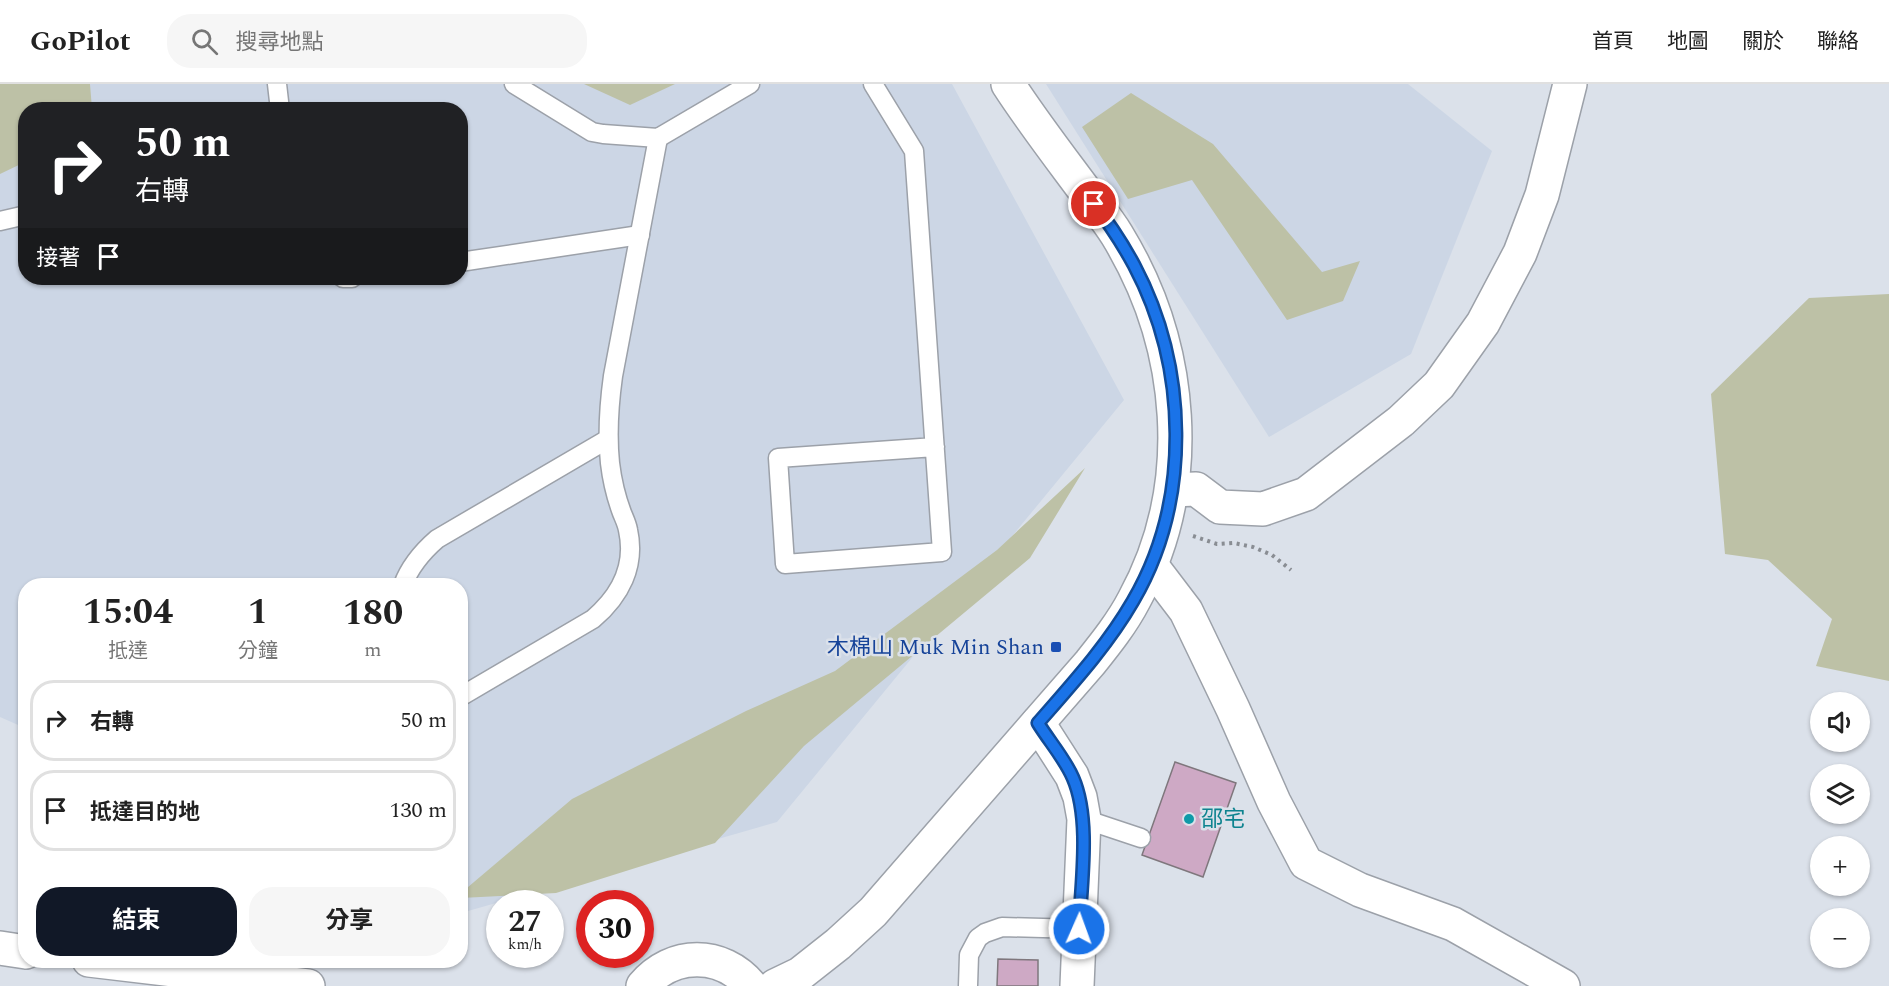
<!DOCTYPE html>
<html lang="zh-TW">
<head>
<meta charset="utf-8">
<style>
  body { margin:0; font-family:Spectral,"Noto Sans TC",serif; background:#f6f6f6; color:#222; height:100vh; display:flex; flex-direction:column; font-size:22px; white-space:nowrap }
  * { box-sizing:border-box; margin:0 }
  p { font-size:20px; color:#767676 }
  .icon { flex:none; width:33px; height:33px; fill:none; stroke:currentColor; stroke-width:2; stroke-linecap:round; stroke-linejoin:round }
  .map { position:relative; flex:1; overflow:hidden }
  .panel { position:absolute; left:18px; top:494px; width:450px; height:390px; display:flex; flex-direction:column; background:#fff; border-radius:24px; box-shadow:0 2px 4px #0004 }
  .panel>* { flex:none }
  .guide { position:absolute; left:18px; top:18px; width:450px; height:183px; border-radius:24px; box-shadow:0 2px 4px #0004; background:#202124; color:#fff; overflow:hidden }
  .fabs { position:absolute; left:1810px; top:608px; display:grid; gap:12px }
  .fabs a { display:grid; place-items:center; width:60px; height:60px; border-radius:50%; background:#fff; box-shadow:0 2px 4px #0004; font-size:30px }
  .speed { position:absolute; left:486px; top:806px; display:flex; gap:12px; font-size:30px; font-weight:700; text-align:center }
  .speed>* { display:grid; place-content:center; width:78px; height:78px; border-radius:50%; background:#fff; box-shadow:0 2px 4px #0004; line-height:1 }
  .speed small { font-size:15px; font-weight:400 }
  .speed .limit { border:9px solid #d22; background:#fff; color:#111 }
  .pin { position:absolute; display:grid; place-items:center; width:51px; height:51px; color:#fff; margin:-26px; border:3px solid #fff; border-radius:50%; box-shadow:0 2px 6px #0007 }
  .me { position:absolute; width:66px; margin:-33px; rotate:2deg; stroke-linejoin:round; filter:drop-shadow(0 0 4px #0008) }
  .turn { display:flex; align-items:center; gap:21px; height:126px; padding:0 18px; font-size:27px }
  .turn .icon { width:78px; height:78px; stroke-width:2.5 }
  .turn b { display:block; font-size:42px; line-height:51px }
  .then { display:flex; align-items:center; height:57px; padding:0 18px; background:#0003; gap:12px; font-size:22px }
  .eta { display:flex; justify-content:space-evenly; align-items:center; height:102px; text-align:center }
  .eta b { font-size:36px; font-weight:700; line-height:42px }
  .primary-button { display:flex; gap:12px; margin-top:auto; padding:12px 18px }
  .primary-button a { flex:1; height:69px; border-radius:24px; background:#111827; color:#fff; font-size:24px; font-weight:700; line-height:69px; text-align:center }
  .primary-button a+a { background:#f6f6f6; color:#222 }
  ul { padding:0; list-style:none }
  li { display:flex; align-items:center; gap:18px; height:81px; margin:0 12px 9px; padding:0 6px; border:3px solid #e0e0e0; border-radius:24px }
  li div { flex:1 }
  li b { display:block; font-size:22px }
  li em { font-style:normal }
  header { display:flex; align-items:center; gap:36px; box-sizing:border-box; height:84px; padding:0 30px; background:#fff; border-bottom:2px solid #e0e0e0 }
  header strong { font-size:28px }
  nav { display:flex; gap:33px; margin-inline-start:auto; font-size:21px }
  .search { width:420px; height:54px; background:#f6f6f6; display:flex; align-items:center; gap:15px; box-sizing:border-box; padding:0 21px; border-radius:24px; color:#767676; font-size:22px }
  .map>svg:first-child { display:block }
  .built { fill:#ccd6e5; fill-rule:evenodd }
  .green { fill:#bdc1a6 }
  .building { fill:#cea9c5; stroke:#7f777d; stroke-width:1.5 }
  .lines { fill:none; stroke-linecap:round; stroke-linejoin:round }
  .lane-casing { stroke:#9ca1a9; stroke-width:21 }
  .street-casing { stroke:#9ca1a9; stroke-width:36 }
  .secondary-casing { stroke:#9ca1a9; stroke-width:36 }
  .path { stroke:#898d93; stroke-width:4; stroke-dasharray:3 4.5; stroke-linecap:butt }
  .lane { stroke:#fff; stroke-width:18 }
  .street { stroke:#fff; stroke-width:33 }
  .secondary { stroke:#fff; stroke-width:33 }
  .route-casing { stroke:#114b97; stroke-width:15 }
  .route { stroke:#1a73e8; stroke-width:10 }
  .transit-dot { fill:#1a4fb4; stroke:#dbe1ea; stroke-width:2 }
  .culture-dot { fill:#0f9aa8; stroke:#dbe1ea; stroke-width:2 }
  .labels { text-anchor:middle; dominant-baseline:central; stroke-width:5; stroke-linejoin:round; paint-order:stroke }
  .transit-label { font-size:22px; fill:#164399; stroke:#dbe1ea; text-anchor:end }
  .culture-label { font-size:22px; fill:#0d838f; stroke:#dbe1ea; text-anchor:start }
</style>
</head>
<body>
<header>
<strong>GoPilot</strong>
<div class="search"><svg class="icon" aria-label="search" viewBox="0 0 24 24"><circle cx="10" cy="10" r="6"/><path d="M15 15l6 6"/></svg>搜尋地點</div>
<nav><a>首頁</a><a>地圖</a><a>關於</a><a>聯絡</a></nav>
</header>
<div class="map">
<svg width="1889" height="902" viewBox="0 0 1889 902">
  <rect width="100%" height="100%" fill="#dbe1ea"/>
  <g class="built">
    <path d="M0,0H952L1124,316L777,738L461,829L460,501H26L25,644L0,633ZM26,26H460V194H26Z"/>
    <path d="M1046,0H1408L1492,67L1411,270L1269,353Z"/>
  </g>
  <g class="green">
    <path d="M0,0H90L92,25L26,26L25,78L0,90Z"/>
    <path d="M584,0H675L630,21Z"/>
    <path d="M1131,9L1213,60L1322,188L1360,177L1343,217L1287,236L1192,96L1128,115L1082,43Z"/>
    <path d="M1889,210V597L1816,582L1832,535L1768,476L1725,470L1711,310L1809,214Z"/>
    <path d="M1085,384L1030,474L804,662L715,759L556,809L461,814V809L572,715L746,627L835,587L997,466Z"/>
  </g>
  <g class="building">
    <path d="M1175,678L1236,699L1203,793L1142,771Z"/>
    <path d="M998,875L1038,876V902H997Z"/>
  </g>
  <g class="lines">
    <g class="lane-casing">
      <g id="lane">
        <path d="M277,0L280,26"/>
        <path d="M514,0L592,48L603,50L658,54L750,0"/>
        <path d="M873,0L914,67L942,468L785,480L778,374L935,363"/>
        <path d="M0,137L26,131"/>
        <path d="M460,178L640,151"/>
        <path d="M343,194H352"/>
        <path d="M403,501C410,482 422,468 437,455L608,355"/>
        <path d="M460,613L593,535C620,512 636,482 628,446C627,440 624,434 622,429C616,413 612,396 610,379C607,350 609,321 613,292L658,54"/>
        <path d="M1084,735L1141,754"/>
        <path d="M968,902L969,871L978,854L985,849L1002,843L1079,845"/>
      </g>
    </g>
    <g class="street-casing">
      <g id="street">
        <path d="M1172,406L1196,405L1220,423L1263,425L1306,410L1401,337L1439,301L1483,239L1520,169L1542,111L1570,0"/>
        <path d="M1151,481L1186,527L1233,625L1274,718L1306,779L1360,806L1453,840L1563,902"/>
        <path d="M1038,639L1072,692L1080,713L1084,735L1077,902"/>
      </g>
    </g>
    <g class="secondary-casing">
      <g id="secondary">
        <path d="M0,864L26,868"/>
        <path d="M89,876L308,902"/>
        <path d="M643,902C672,867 722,867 751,902"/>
        <path d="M775,902L800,890L838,860L873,828L1090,579C1106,559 1122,539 1134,516C1197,401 1184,261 1117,151C1108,136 1096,122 1085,107C1059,72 1032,37 1008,0"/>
      </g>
    </g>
    <path class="path" d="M1193,452L1217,460L1234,459L1253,463L1272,471L1291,486"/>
    <use href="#lane" class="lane"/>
    <use href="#street" class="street"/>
    <use href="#secondary" class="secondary"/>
  </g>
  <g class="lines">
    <g class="route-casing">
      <path id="route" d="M1079,845C1081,800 1091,735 1073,694C1065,675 1049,657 1038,639C1072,600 1107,562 1133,517C1192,416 1188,283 1134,181C1122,159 1109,139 1094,120"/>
    </g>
    <use href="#route" class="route"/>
  </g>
  <rect class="transit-dot" x="1050" y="557" width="12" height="12" rx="3"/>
  <circle class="culture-dot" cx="1189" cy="735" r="6"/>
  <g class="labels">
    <g class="transit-label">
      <text x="1044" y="563">木棉山 Muk Min Shan</text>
    </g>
    <g class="culture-label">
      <text x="1201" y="735">邵宅</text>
    </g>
  </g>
</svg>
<div class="fabs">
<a><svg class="icon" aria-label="sound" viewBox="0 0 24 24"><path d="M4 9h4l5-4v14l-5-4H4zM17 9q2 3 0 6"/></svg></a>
<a><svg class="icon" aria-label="layers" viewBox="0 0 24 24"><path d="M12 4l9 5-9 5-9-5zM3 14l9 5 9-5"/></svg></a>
<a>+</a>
<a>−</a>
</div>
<div class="speed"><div>27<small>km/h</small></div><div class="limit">30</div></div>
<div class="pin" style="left:1094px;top:120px;background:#d93025"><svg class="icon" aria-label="arrive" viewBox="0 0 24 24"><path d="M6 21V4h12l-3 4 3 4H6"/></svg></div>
<svg class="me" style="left:1079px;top:845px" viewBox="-20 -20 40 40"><circle r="17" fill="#1a73e8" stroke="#fff" stroke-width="3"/><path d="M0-11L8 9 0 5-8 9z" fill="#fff"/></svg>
<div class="guide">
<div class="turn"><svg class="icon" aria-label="right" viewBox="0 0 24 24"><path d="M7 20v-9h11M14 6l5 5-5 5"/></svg><div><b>50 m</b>右轉</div></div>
<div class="then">接著<svg class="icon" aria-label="arrive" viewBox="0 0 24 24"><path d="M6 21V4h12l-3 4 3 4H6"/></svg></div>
</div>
<section class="panel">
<div class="eta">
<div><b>15:04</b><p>抵達</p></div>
<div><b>1</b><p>分鐘</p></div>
<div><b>180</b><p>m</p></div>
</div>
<ul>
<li><svg class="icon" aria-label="right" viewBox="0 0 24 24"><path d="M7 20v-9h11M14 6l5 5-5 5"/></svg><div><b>右轉</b></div><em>50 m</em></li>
<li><svg class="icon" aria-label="arrive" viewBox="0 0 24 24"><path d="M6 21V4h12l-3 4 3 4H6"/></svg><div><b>抵達目的地</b></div><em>130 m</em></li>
</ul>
<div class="primary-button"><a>結束</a><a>分享</a></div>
</section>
</div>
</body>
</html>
